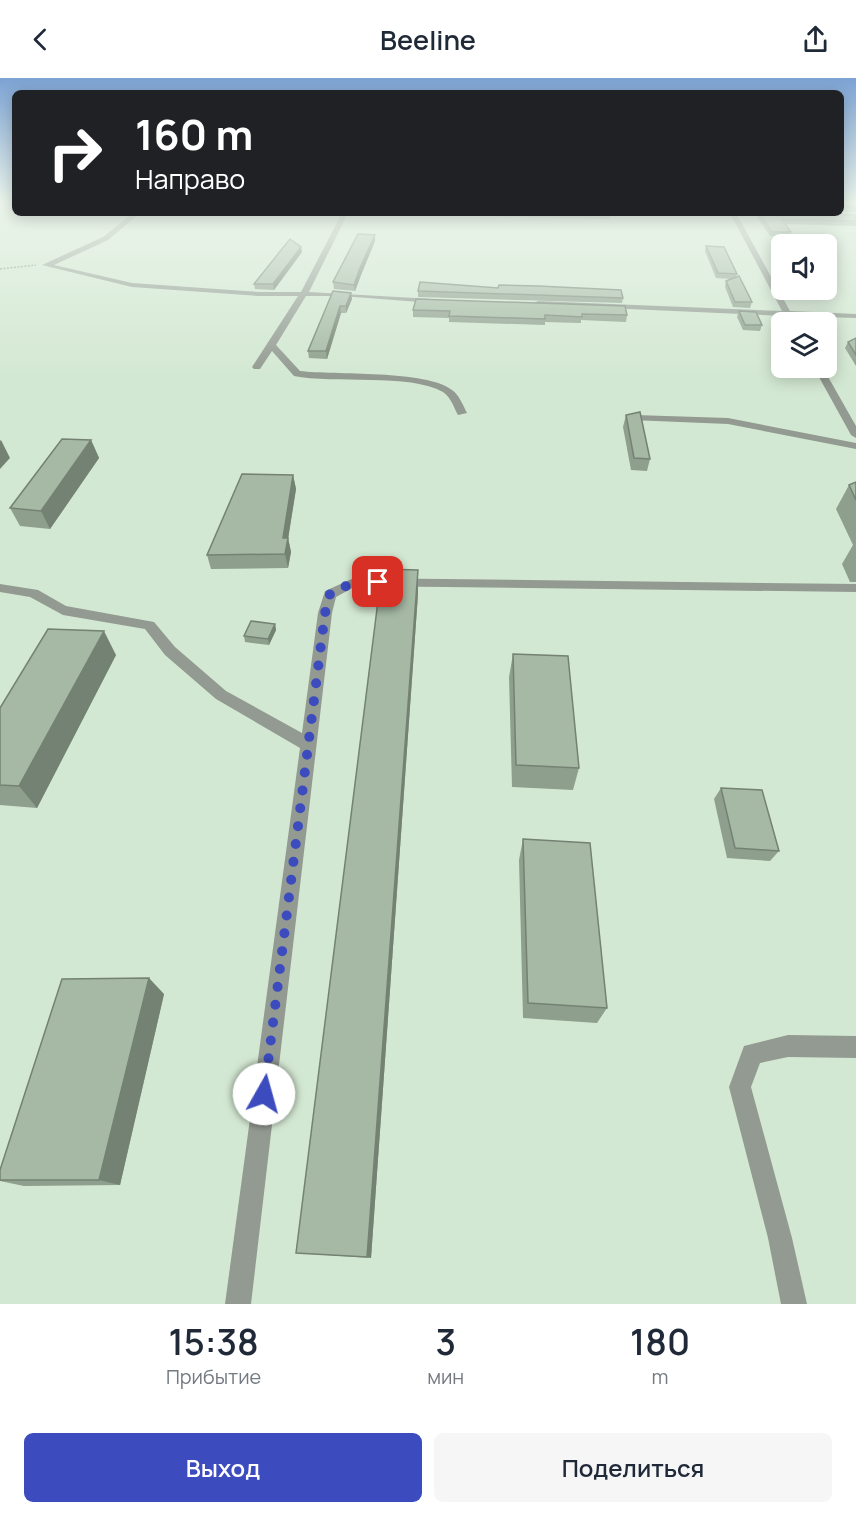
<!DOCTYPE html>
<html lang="ru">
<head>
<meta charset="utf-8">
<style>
  body { margin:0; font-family:Manrope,sans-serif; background:#f6f6f7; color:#1f2937; height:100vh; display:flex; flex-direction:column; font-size:22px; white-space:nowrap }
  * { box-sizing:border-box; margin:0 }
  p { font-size:20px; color:#747a83 }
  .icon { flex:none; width:33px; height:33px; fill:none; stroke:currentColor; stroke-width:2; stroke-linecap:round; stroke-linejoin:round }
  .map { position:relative; height:1226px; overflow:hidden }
  .panel { display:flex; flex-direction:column; background:#fff; flex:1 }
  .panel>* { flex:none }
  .top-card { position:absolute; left:12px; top:12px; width:832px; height:126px; border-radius:9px; box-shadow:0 3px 15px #0003; background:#202124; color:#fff; overflow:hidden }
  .fabs { position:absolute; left:771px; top:156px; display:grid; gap:12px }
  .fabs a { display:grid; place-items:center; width:66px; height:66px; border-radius:9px; background:#fff; box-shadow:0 3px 15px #0003; font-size:30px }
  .pin { position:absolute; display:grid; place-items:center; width:51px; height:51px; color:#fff; margin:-26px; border-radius:12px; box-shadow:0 3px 9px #0006 }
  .me { position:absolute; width:66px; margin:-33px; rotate:7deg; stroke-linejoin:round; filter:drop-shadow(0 0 4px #0008) }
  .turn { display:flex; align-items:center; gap:21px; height:126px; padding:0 24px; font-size:27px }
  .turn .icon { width:78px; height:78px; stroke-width:2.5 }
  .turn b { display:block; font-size:42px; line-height:51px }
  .eta { display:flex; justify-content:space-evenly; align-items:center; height:102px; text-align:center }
  .eta b { font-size:36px; font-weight:600; line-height:42px }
  .action { display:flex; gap:12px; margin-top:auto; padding:12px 24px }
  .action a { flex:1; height:69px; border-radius:9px; background:#3c4cbf; color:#fff; font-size:24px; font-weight:600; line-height:69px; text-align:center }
  .action a+a { background:#f6f6f7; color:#1f2937 }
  header { display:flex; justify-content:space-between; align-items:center; height:78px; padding:0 24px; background:#fff; font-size:27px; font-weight:600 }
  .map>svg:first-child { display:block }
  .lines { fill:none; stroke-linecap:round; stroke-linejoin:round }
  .path { stroke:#819080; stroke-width:1.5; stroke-dasharray:2 1.5; stroke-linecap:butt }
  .minor { fill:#929a91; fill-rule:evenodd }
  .wall { fill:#8e9f8d }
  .shaded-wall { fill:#748273 }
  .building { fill:#a5b9a4; stroke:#748273; stroke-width:1.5 }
  .route { stroke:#3c4cbf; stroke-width:10; stroke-dasharray:0 18 }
</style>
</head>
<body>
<header><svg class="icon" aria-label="back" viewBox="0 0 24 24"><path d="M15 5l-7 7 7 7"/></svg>Beeline<svg class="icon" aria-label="share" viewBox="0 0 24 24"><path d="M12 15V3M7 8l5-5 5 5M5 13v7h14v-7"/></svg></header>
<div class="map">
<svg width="856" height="1226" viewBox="0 0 856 1226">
  <rect width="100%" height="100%" fill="#d3e8d2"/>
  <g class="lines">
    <path class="path" d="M0,191L36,187"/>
    <g class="minor">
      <path d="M133,135H140L108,162L54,187L132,205L258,214H301L342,135H348L309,214L433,221L437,223L433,225L341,218H306L276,267L300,293C334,297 427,292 452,312C459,317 463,327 467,335L458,337C454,330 451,319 443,314C410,295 333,306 294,298L272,273L260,291H254L252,289L298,218H258L132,209L42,187L103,159Z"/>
      <path d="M730,135H736L790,233L856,236V240L793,238L795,242L791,244L784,238L538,227L534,225L538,223L782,233Z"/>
      <path d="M749,135H780L781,136L778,138Z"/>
      <path d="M814,290H823L856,348V360L851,357Z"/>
      <path d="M635,337L728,340L856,365V371L728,346L631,342V338Z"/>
      <path d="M354,500L856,506V514L356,508L336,519L332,535L251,1226H225L300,670L216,621L165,577L145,551L63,537L30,519L0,514V506L38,512L66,528L154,544L175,569L226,613L302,655L318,535L325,513Z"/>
      <path d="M788,957L856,958V980L788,979L760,985L751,1009L792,1160L807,1226H781L768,1160L729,1009L744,968Z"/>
    </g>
  </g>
  <g class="wall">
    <rect x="842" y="126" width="14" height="8"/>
    <path d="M416,135H610V141L416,136Z"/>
    <path d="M759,135L856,137V148L785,146L791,154L789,159L770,158L757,139Z"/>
    <path d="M375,157V163L361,197L355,213L334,211L333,204Z"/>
    <path d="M706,168L737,196L736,199L752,224L750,230L733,229L725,209L726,203L732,201L716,200L705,173Z"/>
    <path d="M302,174L274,212L255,211L254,206Z"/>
    <path d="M333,213L352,221L346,235H341L327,281L309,280L308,273Z"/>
    <path d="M418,213L623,220L622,225L418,219Z"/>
    <path d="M413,232L627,237L626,244L581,242V245L545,244V247L449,244V240L413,239Z"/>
    <path d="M739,233L762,247L760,253L743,252L737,239Z"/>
    <path d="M856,260V288L845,270L848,264Z"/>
    <path d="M626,337L650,381L647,393L631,392L623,349Z"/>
    <path d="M91,362L99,380L50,451L20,448L10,430Z"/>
    <path d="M293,397L296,411L288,460L291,474L288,490L211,491L207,477Z"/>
    <path d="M856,404V504H850L842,486L853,467L836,431L849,407Z"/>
    <path d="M418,516L371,1180L296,1175Z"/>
    <path d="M275,546L276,552L269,567L245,564L244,558Z"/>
    <path d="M513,576L579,690L573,712L512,709L509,599Z"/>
    <path d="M116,577L37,730L0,727V630Z"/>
    <path d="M721,710L779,773L770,783L727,780L714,721Z"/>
    <path d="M523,761L607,930L597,945L523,940L519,782Z"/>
    <path d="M164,916L120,1107L24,1108L0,1103V1092Z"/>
  </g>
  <g class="shaded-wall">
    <path d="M375,157V163L361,197L355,213L354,207L360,190Z"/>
    <path d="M301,169L302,174L274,212L273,206Z"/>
    <path d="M351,215L352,221L346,235V228Z"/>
    <path d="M340,228L341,235L327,281L326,273Z"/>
    <path d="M1,362L10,380L0,391V363Z"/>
    <path d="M91,362L99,380L50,451L41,433Z"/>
    <path d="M293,397L296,411L286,474L283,460Z"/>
    <path d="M288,460L291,474L288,490L285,476Z"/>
    <path d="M418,492V516L371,1180L367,1179Z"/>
    <path d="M275,546L276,552L269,567L268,561Z"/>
    <path d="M104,553L116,577L37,730L19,708Z"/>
    <path d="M149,900L164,916L120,1107L99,1102Z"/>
  </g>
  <g class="building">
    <rect x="842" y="126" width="14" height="3"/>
    <path d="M551,135H610V137Z"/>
    <path d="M759,135L856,137V143L782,142L791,154H772Z"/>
    <path d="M358,156L375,157L360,190L354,207L333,204Z"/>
    <path d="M290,161L301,169L273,206H254Z"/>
    <path d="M706,168L724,169L737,196L718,195Z"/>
    <path d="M739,198L752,224H735L726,203Z"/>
    <path d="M420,204L498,210L499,207L538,208L621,212L623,220L418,213Z"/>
    <path d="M333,213L351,215L346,228H340L326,273H308Z"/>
    <path d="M416,221L625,228L627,237L582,236V239L545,237V241L449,238L450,233L413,232Z"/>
    <path d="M739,233L756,234L762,247H745Z"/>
    <path d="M856,260V277L848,264Z"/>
    <path d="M640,334L650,381L634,380L626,337Z"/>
    <path d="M62,361L91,362L41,433L10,430Z"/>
    <path d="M242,396L293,397L283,460H288L285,476L207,477Z"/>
    <path d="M856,404V422L849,407Z"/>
    <path d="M382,491L418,492L367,1179L296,1175Z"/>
    <path d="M251,543L275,546L268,561L244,558Z"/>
    <path d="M48,551L104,553L19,708L0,707V630Z"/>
    <path d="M513,576L568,578L579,690L516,687Z"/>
    <path d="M721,710L762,712L779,773L735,770Z"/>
    <path d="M523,761L590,765L607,930L528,925Z"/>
    <path d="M149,900L99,1102H0V1092L62,901Z"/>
  </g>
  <linearGradient id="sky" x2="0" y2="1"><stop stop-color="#7da3d4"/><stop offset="0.42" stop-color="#ebf5eb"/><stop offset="1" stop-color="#ebf5eb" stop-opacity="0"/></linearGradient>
  <rect width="856" height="298" fill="url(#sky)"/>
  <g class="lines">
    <path class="route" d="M264,1016L325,535L330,516L354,504H378"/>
  </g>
</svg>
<div class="fabs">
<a><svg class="icon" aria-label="sound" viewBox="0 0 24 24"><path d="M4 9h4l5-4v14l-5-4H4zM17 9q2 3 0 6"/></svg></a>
<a><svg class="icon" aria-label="layers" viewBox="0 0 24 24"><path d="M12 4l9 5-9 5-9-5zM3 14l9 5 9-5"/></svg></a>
</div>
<div class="pin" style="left:378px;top:504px;background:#d93025"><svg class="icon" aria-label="arrive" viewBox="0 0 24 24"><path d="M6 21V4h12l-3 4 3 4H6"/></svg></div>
<svg class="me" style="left:264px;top:1016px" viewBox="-20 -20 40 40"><circle r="19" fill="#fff"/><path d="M0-13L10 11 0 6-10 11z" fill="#3c4cbf"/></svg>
<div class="top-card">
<div class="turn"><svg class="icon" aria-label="right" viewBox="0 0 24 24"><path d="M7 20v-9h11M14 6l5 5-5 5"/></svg><div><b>160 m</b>Направо</div></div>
</div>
</div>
<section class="panel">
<div class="eta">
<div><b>15:38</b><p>Прибытие</p></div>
<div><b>3</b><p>мин</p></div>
<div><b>180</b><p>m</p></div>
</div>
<div class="action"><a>Выход</a><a>Поделиться</a></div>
</section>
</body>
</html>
